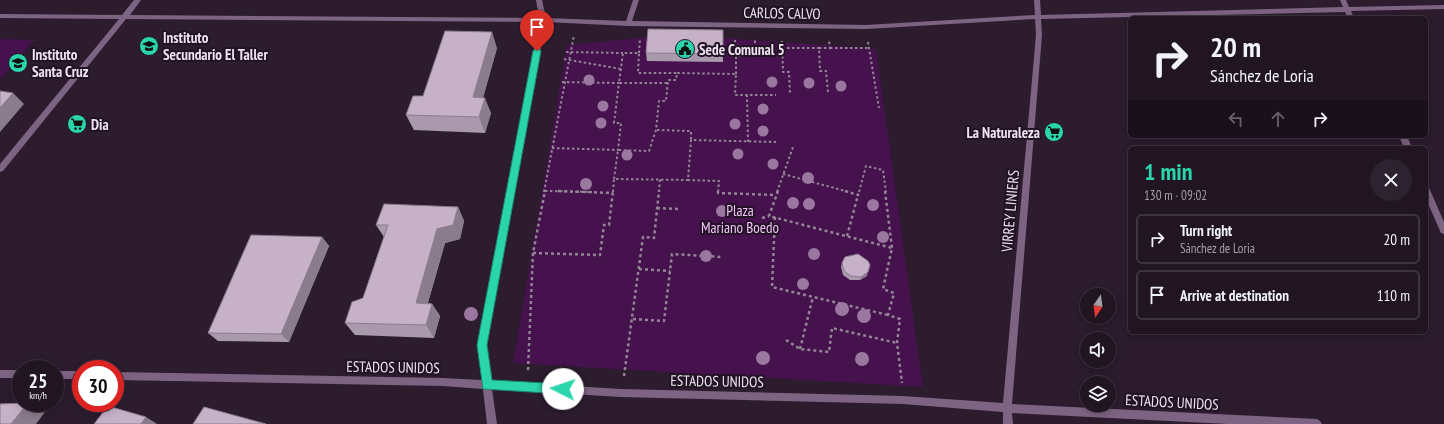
<!DOCTYPE html>
<html lang="en">
<head>
<meta charset="utf-8">
<style>
  body { margin:0; font-family:"PT Sans Narrow",sans-serif; background:#2d222f; color:#f1f3f6; height:100vh; display:flex; flex-direction:column; font-size:15px; white-space:nowrap }
  * { box-sizing:border-box; margin:0 }
  p { font-size:13px; color:#a29fa5 }
  .icon { flex:none; width:22px; height:22px; fill:none; stroke:currentColor; stroke-width:2; stroke-linecap:round; stroke-linejoin:round }
  .map { position:relative; flex:1; overflow:hidden }
  .details { position:absolute; left:1128px; top:146px; width:300px; height:188px; display:flex; flex-direction:column; background:#211522; border-radius:6px; box-shadow:0 2px 10px #0003,0 0 0 1px #3e3440 }
  .details>* { flex:none }
  .hud { position:absolute; left:1128px; top:16px; width:300px; height:122px; border-radius:6px; box-shadow:0 2px 10px #0003,0 0 0 1px #3e3440; background:#211522; color:#f1f3f6; overflow:hidden }
  .needle { width:26px; rotate:194deg }
  .tools { position:absolute; left:1080px; top:288px; display:grid; gap:8px }
  .tools a { display:grid; place-items:center; width:36px; height:36px; border-radius:50%; background:#211522; box-shadow:0 2px 10px #0003,0 0 0 1px #3e3440; font-size:20px }
  .speed { position:absolute; left:12px; top:360px; display:flex; gap:8px; font-size:20px; font-weight:700; text-align:center }
  .speed>* { display:grid; place-content:center; width:52px; height:52px; border-radius:50%; background:#211522; box-shadow:0 2px 10px #0003,0 0 0 1px #3e3440; line-height:1 }
  .speed small { font-size:10px; font-weight:400 }
  .speed .limit { border:6px solid #d22; background:#fff; color:#111 }
  .pin { position:absolute; display:grid; place-items:center; width:34px; height:34px; color:#fff; margin:-41px -17px; border-radius:50% 50% 50% 0; rotate:-45deg; box-shadow:0 0 4px #0007 }
  .pin .icon { rotate:45deg }
  .me { position:absolute; width:44px; margin:-22px; rotate:274deg; stroke-linejoin:round; filter:drop-shadow(0 0 3px #0008) }
  .turn { display:flex; align-items:center; gap:14px; height:84px; padding:0 16px; font-size:18px }
  .turn .icon { width:52px; height:52px; stroke-width:2.5 }
  .turn b { display:block; font-size:28px; line-height:34px }
  .lanes { display:flex; align-items:center; height:38px; padding:0 16px; background:#0003; justify-content:center; gap:20px; direction:ltr }
  .lanes .off { opacity:.35 }
  .round { display:grid; place-items:center; flex:none; width:42px; height:42px; border-radius:21px; background:#2d222f }
  .overview { display:flex; align-items:center; justify-content:space-between; height:68px; padding:0 16px }
  h1 { font-size:24px; font-weight:800; line-height:30px; color:#2ad5ac }
  ul { padding:0; list-style:none }
  li { display:flex; align-items:center; gap:12px; height:50px; margin:0 8px 6px; padding:0 8px; border:2px solid #3e3440; border-radius:6px }
  li div { flex:1 }
  li b { display:block; font-size:15px }
  li em { font-style:normal }
  .map>svg:first-child { display:block }
  .green { fill:#45124d }
  .lines { fill:none; stroke-linecap:round; stroke-linejoin:round }
  .path-far1 { stroke:#938595; stroke-width:2; stroke-dasharray:2.5 2.5; stroke-linecap:butt }
  .path { stroke:#938595; stroke-width:2.5; stroke-dasharray:3 3; stroke-linecap:butt }
  .minor { fill:#7e6483; fill-rule:evenodd }
  .tree { fill:#99779f }
  .wall { fill:#aa98ad }
  .shaded-wall { fill:#8b7c8d }
  .building { fill:#c6b1c9; stroke:#8b7c8d }
  .route { fill:#2ad5ac; stroke:#1b8a70 }
  .labels { text-anchor:middle; dominant-baseline:central; stroke-width:4; stroke-linejoin:round; paint-order:stroke }
  .street-label { font-size:15px; fill:#ede2ef; stroke:#221324 }
  .poi-label { font-size:15px; font-weight:bold; fill:#ede2ef; stroke:#221324; text-anchor:start }
  .park-label { font-size:15px; fill:#f3c1fb; stroke:#221324 }
</style>
</head>
<body>
<div class="map">
<svg width="1444" height="424" viewBox="0 0 1444 424">
  <rect width="100%" height="100%" fill="#2c1c2e"/>
  <g class="green">
    <path d="M649,37L722,62L723,38L876,49L923,387L513,363L567,45Z"/>
    <path d="M0,39L34,40L0,79Z"/>
  </g>
  <g class="lines">
    <g class="path-far1">
      <path d="M735,40L736,56"/>
      <path d="M782,41L783,72H789L790,94"/>
      <path d="M868,42L879,108"/>
      <path d="M782,48H819"/>
      <path d="M830,48H869"/>
      <path d="M566,52L623,53"/>
      <path d="M639,53L640,38"/>
      <path d="M564,59L621,69"/>
      <path d="M736,74V56H755V40"/>
      <path d="M667,83H619L623,53H639L638,73H677"/>
      <path d="M828,92L826,71H820L819,48H830L829,41"/>
      <path d="M657,130L691,131V140"/>
      <path d="M748,142L747,95H776"/>
      <path d="M552,148L618,150L621,123H614L619,83L560,82"/>
      <path d="M783,174L849,192"/>
      <path d="M614,179L618,150L649,151L656,130L659,101H666L668,80H676L677,73L736,74L735,95H747"/>
      <path d="M545,191L592,192"/>
      <path d="M544,192L574,35"/>
      <path d="M613,192L614,179L688,180"/>
      <path d="M659,192L660,179"/>
      <path d="M718,192L719,181L688,180L691,140L776,142"/>
      <path d="M777,192L793,147"/>
      <path d="M859,192L866,166L883,170L886,192"/>
    </g>
    <g class="path">
      <path d="M558,191L613,193"/>
      <path d="M718,191V193L776,195"/>
      <path d="M778,191L769,216L892,248L883,289L894,293L888,315L900,319L897,343L902,383"/>
      <path d="M845,191L858,195L859,191"/>
      <path d="M885,191L892,248"/>
      <path d="M657,208L680,209"/>
      <path d="M775,217L772,287L888,315"/>
      <path d="M762,218L769,216"/>
      <path d="M847,236L858,195"/>
      <path d="M533,253L600,255L604,225H609L613,191"/>
      <path d="M639,269L670,271"/>
      <path d="M633,319L664,321L672,254L722,257"/>
      <path d="M786,340L800,349L829,352L832,328L897,343"/>
      <path d="M800,349L813,297"/>
      <path d="M528,370L533,253L545,191"/>
      <path d="M624,376L643,237L654,238L659,191"/>
    </g>
    <g class="minor">
      <path d="M134,0H141L130,15L539,18L536,0H542L546,18L626,21L633,0H639L632,21L866,25L1035,15L1034,0H1040L1041,15L1343,7L1340,0H1346L1349,7L1444,5V9L1351,11L1354,18H1348L1345,12L1041,19L1042,35L1012,404L1317,419L1320,421L1322,424H1228L1012,413L1013,424H1003V412L903,404L621,397L492,389L497,424H487L483,389L443,386L115,380V372L443,378L482,380L478,345L539,22L126,19L3,171L0,172V164L119,19L0,18V14L122,15ZM1035,19L1036,35L1003,403L903,396L621,389L491,381L486,345L546,22L628,26L866,29Z"/>
      <path d="M1399,136H1407L1412,148H1404Z"/>
      <path d="M1426,187L1429,188L1430,190L1444,222V234L1441,233L1426,199Z"/>
      <rect x="0" y="370" width="21" height="8"/>
      <rect x="55" y="371" width="26" height="8"/>
    </g>
  </g>
  <g class="tree">
    <circle cx="589" cy="80" r="5.5"/>
    <circle cx="772" cy="82" r="5.5"/>
    <circle cx="809" cy="83" r="5.5"/>
    <circle cx="841" cy="86" r="5.5"/>
    <circle cx="603" cy="106" r="5.5"/>
    <circle cx="763" cy="109" r="5.5"/>
    <circle cx="601" cy="123" r="5.5"/>
    <circle cx="735" cy="124" r="5.5"/>
    <circle cx="763" cy="131" r="5.5"/>
    <circle cx="738" cy="154" r="5.5"/>
    <circle cx="627" cy="155" r="5.5"/>
    <circle cx="773" cy="164" r="5.5"/>
    <circle cx="808" cy="178" r="6"/>
    <circle cx="586" cy="184" r="6"/>
    <circle cx="793" cy="203" r="6"/>
    <circle cx="809" cy="204" r="6"/>
    <circle cx="873" cy="205" r="6"/>
    <circle cx="722" cy="211" r="6"/>
    <circle cx="883" cy="237" r="6"/>
    <circle cx="814" cy="254" r="6"/>
    <circle cx="706" cy="256" r="6"/>
    <circle cx="803" cy="284" r="6"/>
    <circle cx="842" cy="309" r="7"/>
    <circle cx="471" cy="314" r="7"/>
    <circle cx="864" cy="316" r="7"/>
    <circle cx="763" cy="358" r="7"/>
    <circle cx="862" cy="359" r="7"/>
  </g>
  <g class="wall">
    <path d="M723,30V62L647,61L646,53Z"/>
    <path d="M497,48L483,97L491,113L485,133L414,130L406,115L423,96Z"/>
    <path d="M458,207L464,221L460,239L445,243L428,303L432,304L440,316L434,338L355,335L345,323L363,298L384,237L376,225Z"/>
    <path d="M322,237L329,246L289,342L218,341L208,333Z"/>
    <path d="M842,263L867,276L860,280H850L843,275L841,267Z"/>
  </g>
  <g class="shaded-wall">
    <path d="M492,32L497,48L479,113L473,97Z"/>
    <path d="M13,93L24,104L0,132V108Z"/>
    <path d="M485,98L491,113L485,133L479,117Z"/>
    <path d="M458,207L464,221L460,239L445,243L424,316L416,303L437,229Z"/>
    <path d="M322,237L329,246L289,342L281,334Z"/>
    <path d="M868,272L867,276L860,280L861,277Z"/>
    <path d="M432,304L440,316L434,338L426,325Z"/>
    <path d="M28,403L45,412L36,424H11Z"/>
    <path d="M146,417L157,424H141Z"/>
  </g>
  <g class="building">
    <path d="M648,29L723,30V54L646,53Z"/>
    <path d="M445,31L492,32L473,97L485,98L479,117L406,115L413,96H423Z"/>
    <path d="M0,91L13,93L0,108Z"/>
    <path d="M384,204L458,207L453,225L437,229L416,303L432,304L426,325L345,323L352,302L363,298L388,225H376Z"/>
    <path d="M251,235L322,237L281,334L208,333Z"/>
    <path d="M858,254L868,261L870,265L868,272L861,277L851,276L844,271L842,263L845,257Z"/>
    <path d="M28,403L11,424H0V404Z"/>
    <path d="M108,406L146,417L141,424H94Z"/>
    <path d="M204,407L266,424H193Z"/>
  </g>
  <path class="route" d="M537,48L541,51L487,345L492,380L563,384L566,386L568,389L566,393L563,394L483,389L477,345L533,51Z"/>
  <defs>
    <g id="school-disc" transform="scale(1)"><circle r="9.5" fill="#2ad5ac" stroke="#221324"/><path d="M0-5L7-2L0 1L-7-2ZM-4 1L0 2.5L4 1V4Q0 6-4 4Z" fill="#111"/></g>
    <g id="civic-disc" transform="scale(1)"><circle r="9.5" fill="#2ad5ac" stroke="#221324"/><path d="M-.6-6.5H3V-4.5H.6V-3L4-1V1h2V6H-6V1h2V-1L-.6-3ZM-1.2 2.5V6h2.4V2.5Z" fill="#111"/></g>
    <g id="supermarket-disc" transform="scale(1)"><circle r="9.5" fill="#2ad5ac" stroke="#221324"/><path d="M-6-5.5h2.5l.6 2H6L4.5 2H-2.5L-4.4-4H-6ZM-1.5 3.2a1.3 1.3 0 1 0 .1 0ZM3 3.2a1.3 1.3 0 1 0 .1 0Z" fill="#111"/></g>
  </defs>
  <g fill-rule="evenodd">
    <use href="#school-disc" x="149" y="46"/>
    <use href="#civic-disc" x="685" y="49"/>
    <use href="#school-disc" x="18" y="63"/>
    <use href="#supermarket-disc" x="77" y="124"/>
    <use href="#supermarket-disc" x="1054" y="132"/>
  </g>
  <g class="labels">
    <g class="street-label">
      <text transform="translate(782 13) rotate(1)">CARLOS CALVO</text>
      <text transform="translate(1010 211) rotate(-85)">VIRREY LINIERS</text>
      <text transform="translate(393 367) rotate(1)">ESTADOS UNIDOS</text>
      <text transform="translate(717 381) rotate(1)">ESTADOS UNIDOS</text>
      <text transform="translate(1172 402) rotate(3)">ESTADOS UNIDOS</text>
    </g>
    <g class="poi-label">
      <text x="163" y="37">Instituto<tspan x="163" dy="17">Secundario El Taller</tspan></text>
      <text x="699" y="49">Sede Comunal 5</text>
      <text x="32" y="54">Instituto<tspan x="32" dy="17">Santa Cruz</tspan></text>
      <text x="91" y="124">Dia</text>
      <text x="1040" y="132" text-anchor="end">La Naturaleza</text>
    </g>
    <g class="park-label">
      <text x="740" y="210">Plaza<tspan x="740" dy="17">Mariano Boedo</tspan></text>
    </g>
  </g>
</svg>
<div class="tools">
<a><svg class="needle" viewBox="-14 -14 28 28"><path d="M0-13l5 13h-10z" fill="#e53935"/><path d="M0 13l5-13h-10z" fill="#a29fa5"/></svg></a>
<a><svg class="icon" aria-label="sound" viewBox="0 0 24 24"><path d="M4 9h4l5-4v14l-5-4H4zM17 9q2 3 0 6"/></svg></a>
<a><svg class="icon" aria-label="layers" viewBox="0 0 24 24"><path d="M12 4l9 5-9 5-9-5zM3 14l9 5 9-5"/></svg></a>
</div>
<div class="speed"><div>25<small>km/h</small></div><div class="limit">30</div></div>
<div class="pin" style="left:537px;top:51px;background:#d93025"><svg class="icon" aria-label="arrive" viewBox="0 0 24 24"><path d="M6 21V4h12l-3 4 3 4H6"/></svg></div>
<svg class="me" style="left:563px;top:389px" viewBox="-20 -20 40 40"><circle r="19" fill="#fff"/><path d="M0-13L10 11 0 6-10 11z" fill="#2ad5ac"/></svg>
<div class="hud">
<div class="turn"><svg class="icon" aria-label="right" viewBox="0 0 24 24"><path d="M7 20v-9h11M14 6l5 5-5 5"/></svg><div><b>20 m</b>Sánchez de Loria</div></div>
<div class="lanes"><svg class="icon off" aria-label="left" viewBox="0 0 24 24"><path d="M17 20v-9H6M10 6l-5 5 5 5"/></svg><svg class="icon off" aria-label="ahead" viewBox="0 0 24 24"><path d="M12 20V5M6 11l6-6 6 6"/></svg><svg class="icon" aria-label="right" viewBox="0 0 24 24"><path d="M7 20v-9h11M14 6l5 5-5 5"/></svg></div>
</div>
<section class="details">
<div class="overview"><div><h1>1 min</h1><p>130 m · 09:02</p></div><a class="round"><svg class="icon" aria-label="close" viewBox="0 0 24 24"><path d="M6 6l12 12M18 6L6 18"/></svg></a></div>
<ul>
<li><svg class="icon" aria-label="right" viewBox="0 0 24 24"><path d="M7 20v-9h11M14 6l5 5-5 5"/></svg><div><b>Turn right</b><p>Sánchez de Loria</p></div><em>20 m</em></li>
<li><svg class="icon" aria-label="arrive" viewBox="0 0 24 24"><path d="M6 21V4h12l-3 4 3 4H6"/></svg><div><b>Arrive at destination</b></div><em>110 m</em></li>
</ul>
</section>
</div>
</body>
</html>
